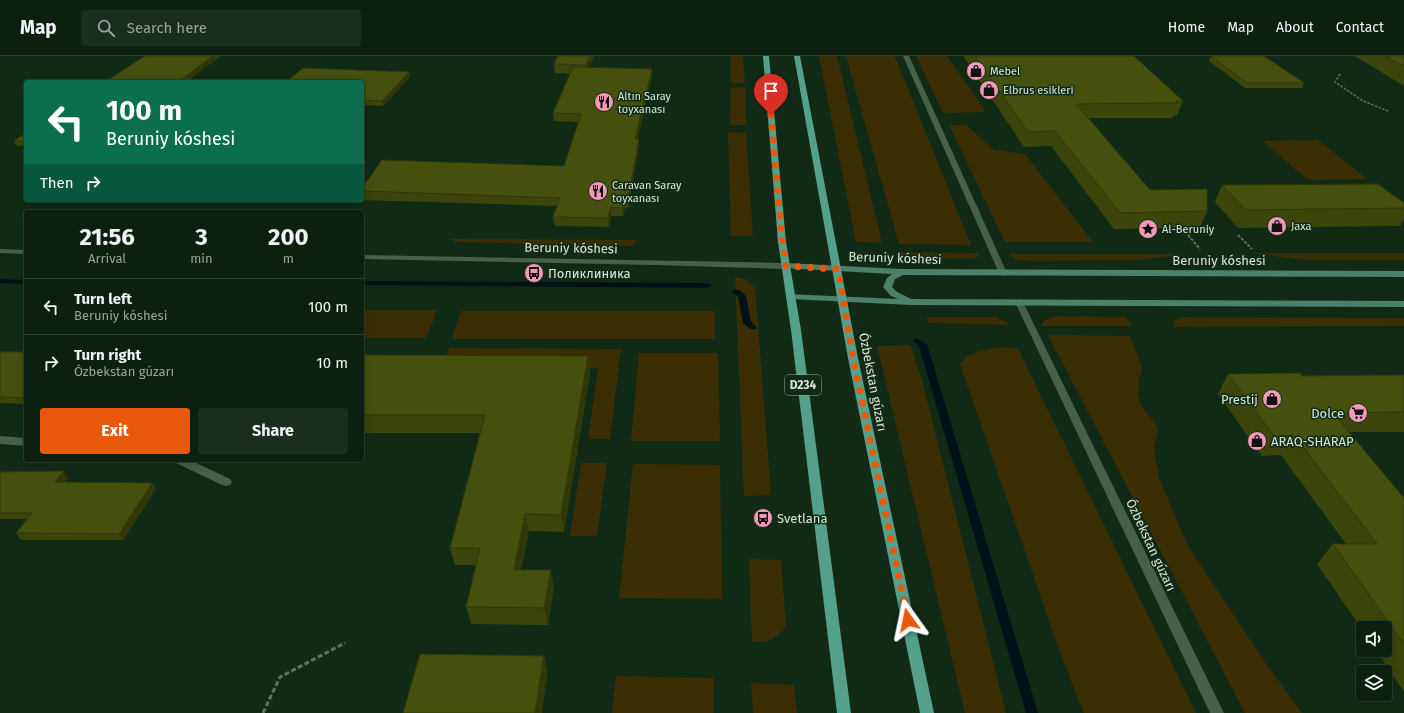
<!DOCTYPE html>
<html lang="en">
<head>
<meta charset="utf-8">
<style>
  body { margin:0; font-family:"Fira Sans",sans-serif; background:#1b2d1e; color:#f1f3f6; height:100vh; display:flex; flex-direction:column; font-size:15px; white-space:nowrap }
  * { box-sizing:border-box; margin:0 }
  p { font-size:13px; color:#9aa39f }
  .icon { flex:none; width:22px; height:22px; fill:none; stroke:currentColor; stroke-width:2; stroke-linecap:round; stroke-linejoin:round }
  .map { position:relative; flex:1; overflow:hidden }
  .side { position:absolute; left:24px; top:154px; width:340px; height:252px; display:flex; flex-direction:column; background:#0d2010; border-radius:4px; box-shadow:0 2px 10px #0003,0 0 0 1px #2d3e30 }
  .side>* { flex:none }
  .top-card { position:absolute; left:24px; top:24px; width:340px; height:122px; border-radius:4px; box-shadow:0 2px 10px #0003,0 0 0 1px #2d3e30; background:#0b6e4f; color:#fff; overflow:hidden }
  .controls { position:absolute; left:1356px; top:565px; display:grid; gap:8px }
  .controls a { display:grid; place-items:center; width:36px; height:36px; border-radius:4px; background:#0d2010; box-shadow:0 2px 10px #0003,0 0 0 1px #2d3e30; font-size:20px }
  .pin { position:absolute; display:grid; place-items:center; width:34px; height:34px; color:#fff; margin:-41px -17px; border-radius:50% 50% 50% 0; rotate:-45deg; box-shadow:0 0 4px #0007 }
  .pin .icon { rotate:45deg }
  .me { position:absolute; width:44px; margin:-22px; rotate:348deg; stroke-linejoin:round; filter:drop-shadow(0 0 3px #0008) }
  .turn { display:flex; align-items:center; gap:14px; height:84px; padding:0 16px; font-size:18px }
  .turn .icon { width:52px; height:52px; stroke-width:2.5 }
  .turn b { display:block; font-size:28px; line-height:34px }
  .then { display:flex; align-items:center; height:38px; padding:0 16px; background:#0003; gap:8px; font-size:15px }
  .eta { display:flex; justify-content:space-evenly; align-items:center; height:68px; text-align:center }
  .eta b { font-size:24px; font-weight:700; line-height:28px }
  .primary-button { display:flex; gap:8px; margin-top:auto; padding:8px 16px }
  .primary-button a { flex:1; height:46px; border-radius:4px; background:#ea580c; color:#fff; font-size:16px; font-weight:700; line-height:46px; text-align:center }
  .primary-button a+a { background:#1b2d1e; color:#f1f3f6 }
  ul { padding:0; list-style:none }
  li { display:flex; align-items:center; gap:12px; height:56px; padding:0 16px; border-top:1px solid #2d3e30 }
  li div { flex:1 }
  li b { display:block; font-size:15px }
  li em { font-style:normal }
  header { display:flex; align-items:center; gap:24px; box-sizing:border-box; height:56px; padding:0 20px; background:#0d2010; border-bottom:1px solid #2d3e30 }
  header strong { font-size:19px }
  nav { display:flex; gap:22px; margin-inline-start:auto; font-size:14px }
  .search { width:280px; height:36px; background:#1b2d1e; display:flex; align-items:center; gap:10px; box-sizing:border-box; padding:0 14px; border-radius:4px; color:#9aa39f; font-size:15px }
  .map>svg:first-child { display:block }
  .green { fill:#3c2e04 }
  .lines { fill:none; stroke-linecap:round; stroke-linejoin:round }
  .stream { fill:#001217; fill-rule:evenodd }
  .path-far2 { stroke:#5d7261; stroke-width:1.5; stroke-dasharray:2.5 1.5; stroke-linecap:butt }
  .path-far1 { stroke:#5d7261; stroke-width:2; stroke-dasharray:3 1.5; stroke-linecap:butt }
  .path { stroke:#5d7261; stroke-width:3; stroke-dasharray:5 2.5; stroke-linecap:butt }
  .minor { fill:#46614b; fill-rule:evenodd }
  .tertiary { fill:#46614b; fill-rule:evenodd }
  .secondary { fill:#4d806b; fill-rule:evenodd }
  .primary { fill:#54a08b; fill-rule:evenodd }
  .wall { fill:#3b450c }
  .shaded-wall { fill:#30380a }
  .building { fill:#45500e; stroke:#30380a }
  .route { stroke:#ea580c; stroke-width:7; stroke-dasharray:0 12.6 }
  .labels { text-anchor:middle; dominant-baseline:central; stroke-width:3; stroke-linejoin:round; paint-order:stroke }
  .far-poi-label { font-size:11px; fill:#d7e6d9; stroke:#112a16; text-anchor:start }
  .shield { fill:#112a16; stroke:#9cae9e; stroke-width:1 }
  .shield-label { font-size:12px; font-weight:bold; fill:#d7e6d9 }
  .street-label { font-size:13px; fill:#d7e6d9; stroke:#112a16 }
  .poi-label { font-size:13px; fill:#d7e6d9; stroke:#112a16; text-anchor:start }
</style>
</head>
<body>
<header>
<strong>Map</strong>
<div class="search"><svg class="icon" aria-label="search" viewBox="0 0 24 24"><circle cx="10" cy="10" r="6"/><path d="M15 15l6 6"/></svg>Search here</div>
<nav><a>Home</a><a>Map</a><a>About</a><a>Contact</a></nav>
</header>
<div class="map">
<svg width="1404" height="657" viewBox="0 0 1404 657">
  <rect width="100%" height="100%" fill="#112a16"/>
  <g class="green">
    <path d="M731,0H743L745,27H731Z"/>
    <path d="M819,0H837L882,187L856,186Z"/>
    <path d="M846,0H895L971,189L899,188Z"/>
    <path d="M916,0H947L985,54L983,56L943,57Z"/>
    <path d="M745,31L746,69H730L731,32Z"/>
    <path d="M949,69H966L994,94L1025,98L1093,186H1005Z"/>
    <path d="M728,76L746,77L753,180H731Z"/>
    <path d="M1318,84L1367,123L1308,124L1263,85Z"/>
    <path d="M449,183L637,184L632,190L456,186Z"/>
    <path d="M898,196L978,197L979,200L974,203L901,202Z"/>
    <path d="M1251,197H1404V204H1307Z"/>
    <path d="M1009,198H1182L1142,204L1029,205L1015,203Z"/>
    <path d="M735,221L745,223L755,231L771,439L744,440Z"/>
    <path d="M362,254H437L426,282H362Z"/>
    <path d="M461,255H715V283H452Z"/>
    <path d="M1058,260L1126,261L1132,270H1041L1045,264Z"/>
    <path d="M927,261H995L1012,269L928,267Z"/>
    <path d="M1183,261L1399,262H1404V270L1174,271V265Z"/>
    <path d="M1048,279L1130,280L1142,311L1138,329L1140,348L1158,372L1154,395L1159,422L1188,490L1267,609L1302,657H1245Z"/>
    <path d="M910,289L922,324L1006,657H965L877,290Z"/>
    <path d="M1001,291L1018,293L1196,657H1084L1061,599L960,308C970,295 986,294 1001,291Z"/>
    <path d="M449,292L621,293L610,383H588L598,312L442,311Z"/>
    <path d="M639,297H718L720,385H631Z"/>
    <path d="M581,407H607L597,480H570Z"/>
    <path d="M633,408L720,409L722,543L619,542Z"/>
    <path d="M749,503L781,504L786,571C774,584 770,586 752,586Z"/>
    <path d="M616,620L714,622L713,657H612Z"/>
    <path d="M751,627L794,629L797,657H753Z"/>
  </g>
  <g class="lines">
    <g class="stream">
      <path d="M0,223L26,224V228L0,227Z"/>
      <path d="M362,225L699,227L711,228L712,230L708,232L362,229Z"/>
      <path d="M733,234H739L746,240L751,266L757,271L756,273H750L743,267L738,241L732,236Z"/>
      <path d="M916,282L927,288L1038,657H1026L919,290L912,285Z"/>
    </g>
    <path class="path-far2" d="M1340,18L1335,26L1363,45L1388,55"/>
    <g class="path-far1">
      <path d="M1188,179L1200,193"/>
      <path d="M1238,179L1252,193"/>
    </g>
    <path class="path" d="M263,657L280,621L345,587"/>
    <g class="minor">
      <path d="M903,0H909L1007,217L1006,219L1003,220L999,217Z"/>
      <path d="M0,380L26,382V390L0,388Z"/>
      <path d="M174,404H190L230,423L232,426L230,429L226,430L222,429L176,407Z"/>
    </g>
    <g class="tertiary">
      <path d="M0,193L26,194V198L0,197Z"/>
      <path d="M362,199L786,207L790,210L786,213L654,209L362,203Z"/>
      <path d="M1019,243L1023,246L1224,657H1210L1015,246Z"/>
    </g>
    <path class="secondary" d="M786,207L901,213L1404,215V221L903,219L895,223L892,231L897,236L911,243L1404,245V251L911,249L790,243L787,242L786,240L787,238L898,243L891,240L883,231L887,222L892,218L783,212L782,210Z"/>
    <g class="primary">
      <path d="M763,0H769L786,186L801,274L851,657H837L791,274L778,186Z"/>
      <path d="M794,0H800L858,302L934,657H920L848,302Z"/>
    </g>
  </g>
  <g class="wall">
    <path d="M558,0H594L589,12L652,13V20L637,83H639V91L628,152H625L623,160H611L609,171L555,170L553,161L557,150L362,144V132L564,110L579,66L554,65L553,57L570,18L555,17L554,8Z"/>
    <path d="M963,0H1134L1183,45L1177,59L1173,60L1172,62H1088L1150,134L1207,155L1200,172L1114,173L1051,90L1024,91Z"/>
    <path d="M1211,0L1304,27L1302,32H1245L1209,5Z"/>
    <path d="M1355,0H1404V30Z"/>
    <path d="M410,21L383,50L362,49V26Z"/>
    <path d="M26,77V90H17L14,85Z"/>
    <path d="M1222,129L1404,147V163L1400,170L1238,172L1215,146Z"/>
    <path d="M0,296H26V348L0,347Z"/>
    <path d="M362,299L588,300L590,317L564,476L529,475L521,514L554,531L548,569L471,568L466,551L476,509H455L450,492L481,377H362Z"/>
    <path d="M1228,318L1302,320L1404,319V376H1349L1404,442V636L1376,594H1385V572H1363V575L1317,508L1333,488H1346L1281,399L1262,400L1218,338Z"/>
    <path d="M0,416L68,422L65,426L156,433L123,484H21L16,477L27,463H0Z"/>
  </g>
  <g class="shaded-wall">
    <path d="M213,0H221L186,26H178Z"/>
    <path d="M590,0H594L587,18L586,9Z"/>
    <path d="M652,13V20L636,91L635,83Z"/>
    <path d="M409,16L410,21L383,50L382,45Z"/>
    <path d="M639,83V91L628,152V143Z"/>
    <path d="M625,143V152L623,160V152Z"/>
    <path d="M611,151V160L609,171L608,162Z"/>
    <path d="M588,300L590,317L564,476L561,459Z"/>
    <path d="M64,415L68,422L60,433L55,426Z"/>
    <path d="M152,427L156,433L123,484L119,478Z"/>
    <path d="M525,458L529,475L518,531L514,514Z"/>
    <path d="M551,514L554,531L548,569L544,552Z"/>
    <path d="M544,600L548,616L542,657H535Z"/>
  </g>
  <g class="building">
    <path d="M145,0H213L178,26H105Z"/>
    <path d="M558,0H590L586,9L554,8Z"/>
    <path d="M975,0H1134L1183,45H1176L1178,47L1076,48L1150,134L1207,133V155L1120,157L1055,75L1028,76Z"/>
    <path d="M1211,0H1264L1304,27H1247Z"/>
    <path d="M1386,0H1404V11Z"/>
    <path d="M573,11L652,13L635,83H639L628,143H625L623,152L611,151L608,162L553,161L560,142L362,135V132L382,104L564,110L581,58L553,57Z"/>
    <path d="M303,12L409,16L382,45L362,44V26H286Z"/>
    <path d="M26,77V85H14Z"/>
    <path d="M1378,128L1404,147V152L1246,154L1222,129Z"/>
    <path d="M0,296H26V342L0,341Z"/>
    <path d="M362,299L588,300L561,459L525,458L514,514H551L544,552L466,551L480,492H450L485,359H362Z"/>
    <path d="M1300,317L1302,320L1404,319V356L1333,357L1404,442V588L1333,488H1377L1294,379L1274,380L1228,318Z"/>
    <path d="M64,415L55,426L152,427L119,478L16,477L32,457H0V416Z"/>
    <path d="M420,598L544,600L535,657H403Z"/>
  </g>
  <g class="lines">
    <path class="route" d="M771,59L781,172L786,210L838,213L853,302L908,564"/>
  </g>
  <defs>
    <g id="shop-disc" transform="scale(1)"><circle r="9.5" fill="#f09ab7" stroke="#112a16"/><path d="M-5-2.5h2.3a2.7 3.5 0 0 1 5.4 0H5L5.5 6h-11ZM-1.5-2.5h3a1.5 2.3 0 0 0-3 0Z" fill="#111"/></g>
    <g id="restaurant-disc" transform="scale(1)"><circle r="9.5" fill="#f09ab7" stroke="#112a16"/><path d="M-5-6h1v4h1v-4h1v4h1v-4h1v5L-1.5 .5V6h-2V.5L-5-1ZM5-6V6H3V1.5H1.5Q1.5-4 5-6Z" fill="#111"/></g>
    <g id="sight-disc" transform="scale(1)"><circle r="9.5" fill="#f09ab7" stroke="#112a16"/><path d="M0-6L1.8-2.2L6-1.7L2.9 1.2L3.7 5.4L0 3.3L-3.7 5.4L-2.9 1.2L-6-1.7L-1.8-2.2Z" fill="#111"/></g>
    <g id="bus-disc" transform="scale(1)"><circle r="9.5" fill="#f09ab7" stroke="#112a16"/><path d="M-5-6H5V4H4V6H2V4H-2V6H-4V4H-5ZM-3.5-4V0h7V-4ZM-3.5 1.2v1.5H-2V1.2ZM2 1.2v1.5H3.5V1.2Z" fill="#111"/></g>
    <g id="supermarket-disc" transform="scale(1)"><circle r="9.5" fill="#f09ab7" stroke="#112a16"/><path d="M-6-5.5h2.5l.6 2H6L4.5 2H-2.5L-4.4-4H-6ZM-1.5 3.2a1.3 1.3 0 1 0 .1 0ZM3 3.2a1.3 1.3 0 1 0 .1 0Z" fill="#111"/></g>
  </defs>
  <g fill-rule="evenodd">
    <use href="#shop-disc" x="976" y="15"/>
    <use href="#shop-disc" x="989" y="34"/>
    <use href="#restaurant-disc" x="604" y="46"/>
    <use href="#restaurant-disc" x="598" y="135"/>
    <use href="#shop-disc" x="1277" y="170"/>
    <use href="#sight-disc" x="1148" y="173"/>
    <use href="#bus-disc" x="534" y="217"/>
    <use href="#shop-disc" x="1272" y="343"/>
    <use href="#supermarket-disc" x="1358" y="357"/>
    <use href="#shop-disc" x="1257" y="385"/>
    <use href="#bus-disc" x="763" y="462"/>
  </g>
  <g class="labels">
    <g class="far-poi-label">
      <text x="990" y="15">Mebel</text>
      <text x="1003" y="34">Elbrus esikleri</text>
      <text x="618" y="40">Altın Saray<tspan x="618" dy="13">toyxanası</tspan></text>
      <text x="612" y="129">Caravan Saray<tspan x="612" dy="13">toyxanası</tspan></text>
      <text x="1291" y="170">Jaxa</text>
      <text x="1162" y="173">Al-Beruniy</text>
    </g>
    <rect class="shield" x="785" y="319" width="36" height="20" rx="3"/>
    <g class="shield-label">
      <text x="803" y="329">D234</text>
    </g>
    <g class="street-label">
      <text transform="translate(571 192) rotate(1)">Beruniy kóshesi</text>
      <text transform="translate(895 202) rotate(2)">Beruniy kóshesi</text>
      <text x="1219" y="204">Beruniy kóshesi</text>
      <text transform="translate(873 326) rotate(79)">Ózbekstan gúzarı</text>
      <text transform="translate(1151 489) rotate(65)">Ózbekstan gúzarı</text>
    </g>
    <g class="poi-label">
      <text x="548" y="217">Поликлиника</text>
      <text x="1258" y="343" text-anchor="end">Prestij</text>
      <text x="1344" y="357" text-anchor="end">Dolce</text>
      <text x="1271" y="385">ARAQ-SHARAP</text>
      <text x="777" y="462">Svetlana</text>
    </g>
  </g>
</svg>
<div class="controls">
<a><svg class="icon" aria-label="sound" viewBox="0 0 24 24"><path d="M4 9h4l5-4v14l-5-4H4zM17 9q2 3 0 6"/></svg></a>
<a><svg class="icon" aria-label="layers" viewBox="0 0 24 24"><path d="M12 4l9 5-9 5-9-5zM3 14l9 5 9-5"/></svg></a>
</div>
<div class="pin" style="left:771px;top:59px;background:#d93025"><svg class="icon" aria-label="arrive" viewBox="0 0 24 24"><path d="M6 21V4h12l-3 4 3 4H6"/></svg></div>
<svg class="me" style="left:908px;top:564px" viewBox="-20 -20 40 40"><path d="M0-17L14 15 0 8-14 15z" fill="#ea580c" stroke="#fff" stroke-width="4"/></svg>
<div class="top-card">
<div class="turn"><svg class="icon" aria-label="left" viewBox="0 0 24 24"><path d="M17 20v-9H6M10 6l-5 5 5 5"/></svg><div><b>100 m</b>Beruniy kóshesi</div></div>
<div class="then">Then<svg class="icon" aria-label="right" viewBox="0 0 24 24"><path d="M7 20v-9h11M14 6l5 5-5 5"/></svg></div>
</div>
<section class="side">
<div class="eta">
<div><b>21:56</b><p>Arrival</p></div>
<div><b>3</b><p>min</p></div>
<div><b>200</b><p>m</p></div>
</div>
<ul>
<li><svg class="icon" aria-label="left" viewBox="0 0 24 24"><path d="M17 20v-9H6M10 6l-5 5 5 5"/></svg><div><b>Turn left</b><p>Beruniy kóshesi</p></div><em>100 m</em></li>
<li><svg class="icon" aria-label="right" viewBox="0 0 24 24"><path d="M7 20v-9h11M14 6l5 5-5 5"/></svg><div><b>Turn right</b><p>Ózbekstan gúzarı</p></div><em>10 m</em></li>
</ul>
<div class="primary-button"><a>Exit</a><a>Share</a></div>
</section>
</div>
</body>
</html>
